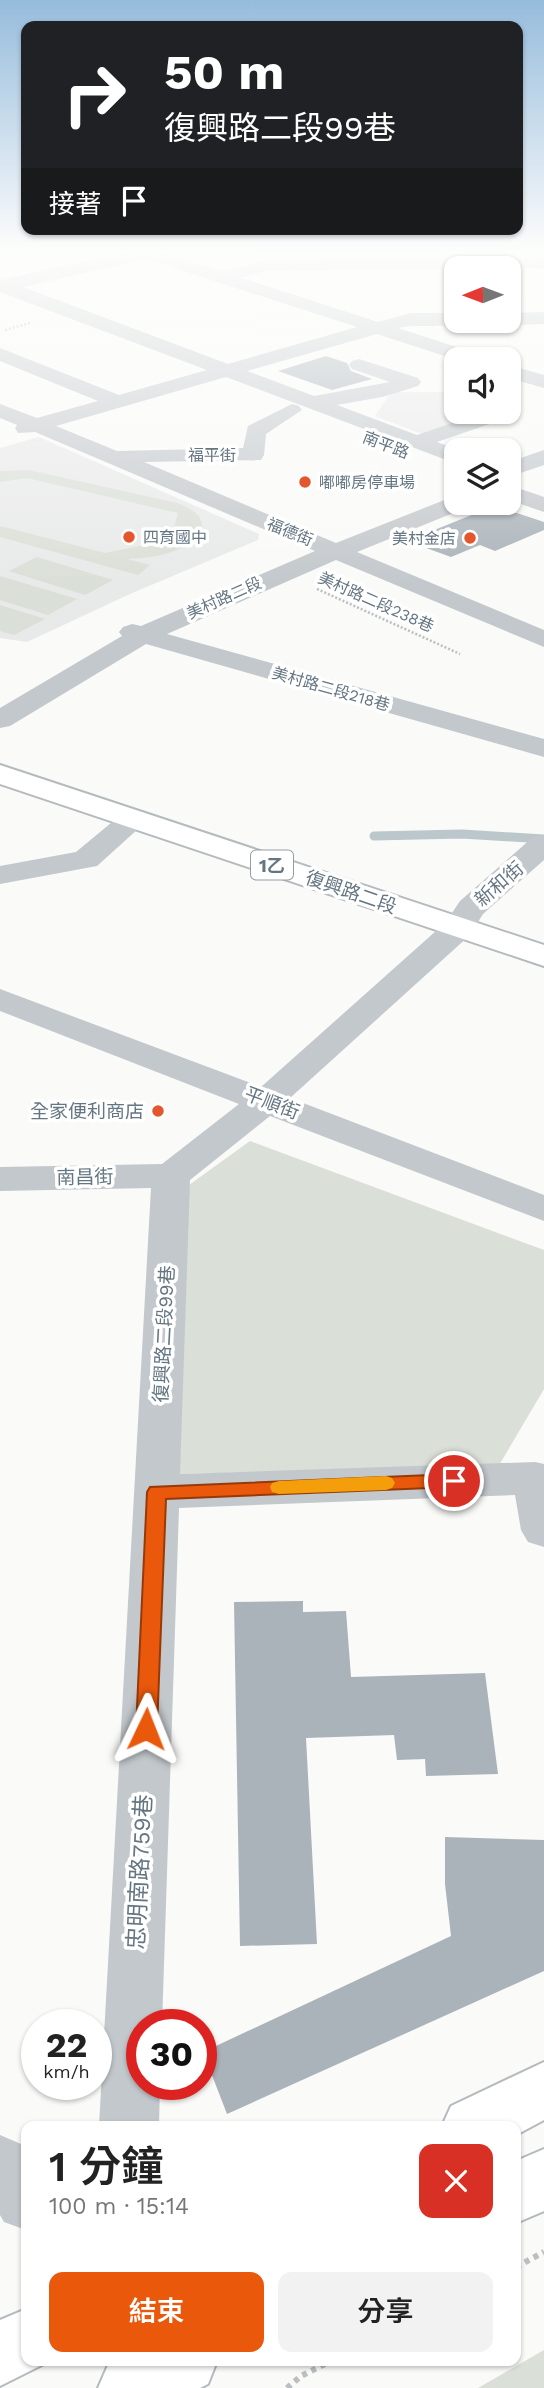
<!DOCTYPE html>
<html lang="zh-TW">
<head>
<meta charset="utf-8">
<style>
  body { margin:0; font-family:"Work Sans","Noto Sans TC",sans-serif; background:#f2f2f2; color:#222; height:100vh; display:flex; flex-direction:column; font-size:26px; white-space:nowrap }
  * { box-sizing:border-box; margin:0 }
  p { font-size:23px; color:#767676 }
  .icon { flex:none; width:38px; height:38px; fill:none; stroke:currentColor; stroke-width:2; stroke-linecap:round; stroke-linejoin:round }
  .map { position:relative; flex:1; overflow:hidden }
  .sheet { position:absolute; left:21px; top:2121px; width:500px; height:245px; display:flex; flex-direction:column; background:#fff; border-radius:14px; box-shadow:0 2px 5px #0004 }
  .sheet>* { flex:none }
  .banner { position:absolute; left:21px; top:21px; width:502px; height:214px; border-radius:14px; box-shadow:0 2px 5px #0004; background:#202124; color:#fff; overflow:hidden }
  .needle { width:46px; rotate:269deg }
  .tools { position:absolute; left:444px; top:256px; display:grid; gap:14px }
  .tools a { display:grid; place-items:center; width:77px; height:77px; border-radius:14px; background:#fff; box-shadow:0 2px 5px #0004; font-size:35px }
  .speed { position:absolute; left:21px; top:2009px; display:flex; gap:14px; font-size:35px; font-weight:700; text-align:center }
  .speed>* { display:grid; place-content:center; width:91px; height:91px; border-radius:50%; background:#fff; box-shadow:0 2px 5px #0004; line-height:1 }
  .speed small { font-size:18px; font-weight:400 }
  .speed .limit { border:10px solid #d22; background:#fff; color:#111 }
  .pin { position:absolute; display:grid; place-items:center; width:60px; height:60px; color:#fff; margin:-30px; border:4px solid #fff; border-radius:50%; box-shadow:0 2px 7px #0007 }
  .me { position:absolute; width:77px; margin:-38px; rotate:2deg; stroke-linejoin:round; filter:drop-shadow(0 0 5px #0008) }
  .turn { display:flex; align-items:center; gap:24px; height:147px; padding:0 28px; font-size:32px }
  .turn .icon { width:91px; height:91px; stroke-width:2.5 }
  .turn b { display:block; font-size:49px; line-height:60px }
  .then { display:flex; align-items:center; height:66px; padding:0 28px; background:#0003; gap:14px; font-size:26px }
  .round { display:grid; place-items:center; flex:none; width:74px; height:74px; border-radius:14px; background:#f2f2f2 }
  .headline { display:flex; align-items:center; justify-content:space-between; height:119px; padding:0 28px }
  h1 { font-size:42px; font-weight:600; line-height:52px }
  .action { display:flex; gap:14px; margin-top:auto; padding:14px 28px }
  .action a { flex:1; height:80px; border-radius:14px; background:#ea580c; color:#fff; font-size:28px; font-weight:600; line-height:80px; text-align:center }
  .action a+a { background:#f2f2f2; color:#222 }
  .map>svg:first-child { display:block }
  .built { fill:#e8e9e9 }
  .green { fill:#dadfd7 }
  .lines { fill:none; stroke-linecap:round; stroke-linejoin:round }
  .stream { stroke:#bbc7cb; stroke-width:9 }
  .building { fill:#aab3b9 }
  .major-casing { stroke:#b5babe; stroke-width:4 }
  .path-far1 { stroke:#bbbfc2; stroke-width:2.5; stroke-dasharray:2 2; stroke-linecap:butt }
  .path { stroke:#bbbfc2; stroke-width:6; stroke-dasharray:5 5; stroke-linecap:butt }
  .minor { fill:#c3c8cc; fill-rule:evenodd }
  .major { fill:#fff; fill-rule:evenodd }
  .route { fill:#ea580c; stroke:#983908; stroke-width:2 }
  .slow { fill:#f59e0b }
  .poi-dot { fill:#e4572e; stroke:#fff; stroke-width:2.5 }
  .labels { text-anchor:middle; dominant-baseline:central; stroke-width:7; stroke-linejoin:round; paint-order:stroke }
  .far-street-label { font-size:16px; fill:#657683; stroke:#fff }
  .far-poi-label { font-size:16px; fill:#657683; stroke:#fff; text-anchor:start }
  .shield { fill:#fff; stroke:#939fa8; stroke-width:2 }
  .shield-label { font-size:18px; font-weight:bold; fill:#657683 }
  .street-label { font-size:19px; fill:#657683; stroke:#fff }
  .poi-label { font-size:19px; fill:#657683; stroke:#fff; text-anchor:end }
  .near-street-label { font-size:23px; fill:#657683; stroke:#fff }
</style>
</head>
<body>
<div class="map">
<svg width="544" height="2388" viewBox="0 0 544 2388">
  <rect width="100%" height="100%" fill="#fafaf8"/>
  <g class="built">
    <path d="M391,392H445L457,397V411H486L424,435L375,416Z"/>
    <path d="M39,437L259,534L258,540L130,594L27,642L0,638V448Z"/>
  </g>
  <g class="green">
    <path d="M29,470L177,503C217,517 204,541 171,552C158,557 141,558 127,559L150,565L138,575L0,537V526L105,553L155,543L173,532L178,513L27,478L0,482V471Z"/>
    <path d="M37,557L113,580L85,595L9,571Z"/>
    <path d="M0,576L77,599L48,615L0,600Z"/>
    <path d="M0,605L45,619L14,635L0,631Z"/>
    <path d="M250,1141L544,1250V1389L498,1467L175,1474L189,1185Z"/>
    <path d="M544,2350V2388H478Z"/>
  </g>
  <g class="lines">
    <path class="stream" d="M374,836L462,834L544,839"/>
  </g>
  <g class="building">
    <path d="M326,356L347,363L351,371L372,379L332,390L278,371Z"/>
    <path d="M479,512L517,513L544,522V530L495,551L480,545L451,557L407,541Z"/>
    <path d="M303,1601V1612L346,1611L351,1677L485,1673L498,1774L426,1776L425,1759L397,1760L394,1735L306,1738L317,1944L240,1946L234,1602Z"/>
    <path d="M445,1837L544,1840V1971L227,2114L203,2052L451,1936L445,1884Z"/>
  </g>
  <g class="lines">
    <g class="major-casing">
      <g id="major">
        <path d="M0,765L544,945V966L0,784Z"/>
        <path d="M544,2062V2120L516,2135V2126H442L451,2106Z"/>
        <path d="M544,2149V2211L516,2223V2161Z"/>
        <path d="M26,2309V2361H50L0,2386V2320Z"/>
        <path d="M116,2361H217L208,2384L200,2388H98L108,2365Z"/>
      </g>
    </g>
    <g class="path-far1">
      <path d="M5,330L30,323"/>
      <path d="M317,589L460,654"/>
    </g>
    <g class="path">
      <path d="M516,2267L544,2252"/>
      <path d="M287,2388L301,2376L331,2361"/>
    </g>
    <g class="minor">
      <path d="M131,251H164L163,253L224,272L267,260L544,258V268L268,270L242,278L378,322L411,313H457V320H466C453,330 416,323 398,328L481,355L484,359L457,360L377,334L247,371L314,396L390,382L352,369L349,365L352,361L359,359L418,378L421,382L418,386L382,397L337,405L417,435L487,411H509V405L516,407L519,411L516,415L437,442L458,450L457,464L226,377L56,426L117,451L243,448L248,426L292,404L299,406L302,410L266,434L264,455L261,460L144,462L336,543L452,497L457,496V502H471L468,507L357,552L544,630V647L336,560L167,634L544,739V757L146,644L10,726L0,728V708L122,636L119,632L123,627L132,624L141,626L315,551L35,432L18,433L15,428L17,425L0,418V404L37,418L98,401L0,361V348L119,395L207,370L0,292V280ZM146,259L357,327L228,364L23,287Z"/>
      <path d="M544,312V324L509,325L500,320H509V313Z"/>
      <path d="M509,365L544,375V388L509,378Z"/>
      <path d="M544,450V465L509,477V462Z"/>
      <path d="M509,485L544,497V512L509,500Z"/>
      <path d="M134,810L145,813L149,819L97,866L0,884V866L76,852L123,813Z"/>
      <path d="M544,835V860L483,914L470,935L290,1098L544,1195V1221L270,1116L190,1180L180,1474L535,1462L544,1464V1547L528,1542L521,1530L515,1495L179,1508L162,2025H142V2084H160L159,2126H99L151,1188L0,1191V1167L162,1164L239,1104L0,1011V989L261,1087L446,922L460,901L533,837Z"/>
      <path d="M0,2135L21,2144L26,2150V2230L4,2222L0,2215Z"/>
    </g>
    <use href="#major" class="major"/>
  </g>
  <linearGradient id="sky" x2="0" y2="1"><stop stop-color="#96bcdc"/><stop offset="0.43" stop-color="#fdfdfc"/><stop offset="1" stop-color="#fdfdfc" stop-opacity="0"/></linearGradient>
  <rect width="544" height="585" fill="url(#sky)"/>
  <path class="route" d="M454,1474L461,1476L463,1481L461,1486L454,1487L166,1499L157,1729L154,1735L146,1738L139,1735L136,1729L147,1492L150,1487Z"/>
  <path class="slow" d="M386,1476L392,1478L395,1483L392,1488L386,1490L279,1494L272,1492L270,1487L272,1483L279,1481Z"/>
  <g class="poi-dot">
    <circle cx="305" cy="482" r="7"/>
    <circle cx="129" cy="537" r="7"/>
    <circle cx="470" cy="538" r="7"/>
    <circle cx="158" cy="1111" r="7"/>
  </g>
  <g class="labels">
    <g class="far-street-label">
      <text transform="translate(386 445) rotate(21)">南平路</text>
      <text x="212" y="455">福平街</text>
      <text transform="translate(290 532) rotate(22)">福德街</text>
      <text transform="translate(224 598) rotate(-24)">美村路二段</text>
      <text transform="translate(376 602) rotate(24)">美村路二段238巷</text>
      <text transform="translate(331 689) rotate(16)">美村路二段218巷</text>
    </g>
    <g class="far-poi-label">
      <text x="319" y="482">嘟嘟房停車場</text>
      <text x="143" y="537">四育國中</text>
      <text x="456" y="538" text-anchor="end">美村金店</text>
    </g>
    <rect class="shield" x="251" y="850.5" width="42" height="29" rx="5"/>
    <g class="shield-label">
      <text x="272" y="865">1乙</text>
    </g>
    <g class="street-label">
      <text transform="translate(499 884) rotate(-41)">新和街</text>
      <text transform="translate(351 892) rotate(19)">復興路二段</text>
      <text transform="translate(272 1103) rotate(21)">平順街</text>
      <text transform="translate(85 1177) rotate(-1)">南昌街</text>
      <text transform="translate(164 1334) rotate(-87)">復興路二段99巷</text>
    </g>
    <g class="poi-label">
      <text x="144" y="1111">全家便利商店</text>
    </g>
    <g class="near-street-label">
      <text transform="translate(140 1872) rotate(-87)">忠明南路759巷</text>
    </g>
  </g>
</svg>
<div class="tools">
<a><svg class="needle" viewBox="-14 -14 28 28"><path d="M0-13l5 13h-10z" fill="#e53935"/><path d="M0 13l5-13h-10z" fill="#767676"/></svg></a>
<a><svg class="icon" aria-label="sound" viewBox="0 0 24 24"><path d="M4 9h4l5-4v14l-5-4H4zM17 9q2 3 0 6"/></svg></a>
<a><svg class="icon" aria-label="layers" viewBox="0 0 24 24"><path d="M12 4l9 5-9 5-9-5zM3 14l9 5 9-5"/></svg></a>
</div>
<div class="speed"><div>22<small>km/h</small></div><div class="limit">30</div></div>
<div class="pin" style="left:454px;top:1481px;background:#d93025"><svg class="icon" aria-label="arrive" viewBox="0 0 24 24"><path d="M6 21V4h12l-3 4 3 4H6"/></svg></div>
<svg class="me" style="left:146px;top:1729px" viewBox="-20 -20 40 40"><path d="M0-17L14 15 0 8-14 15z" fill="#ea580c" stroke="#fff" stroke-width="4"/></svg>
<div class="banner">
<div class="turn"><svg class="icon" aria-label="right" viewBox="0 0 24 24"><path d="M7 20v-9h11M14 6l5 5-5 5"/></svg><div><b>50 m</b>復興路二段99巷</div></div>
<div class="then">接著<svg class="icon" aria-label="arrive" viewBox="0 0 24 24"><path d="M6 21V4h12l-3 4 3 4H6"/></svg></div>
</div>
<section class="sheet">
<div class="headline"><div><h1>1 分鐘</h1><p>100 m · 15:14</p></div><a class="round" style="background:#d93025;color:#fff"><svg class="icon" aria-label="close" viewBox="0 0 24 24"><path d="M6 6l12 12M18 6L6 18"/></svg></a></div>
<div class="action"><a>結束</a><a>分享</a></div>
</section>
</div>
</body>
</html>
